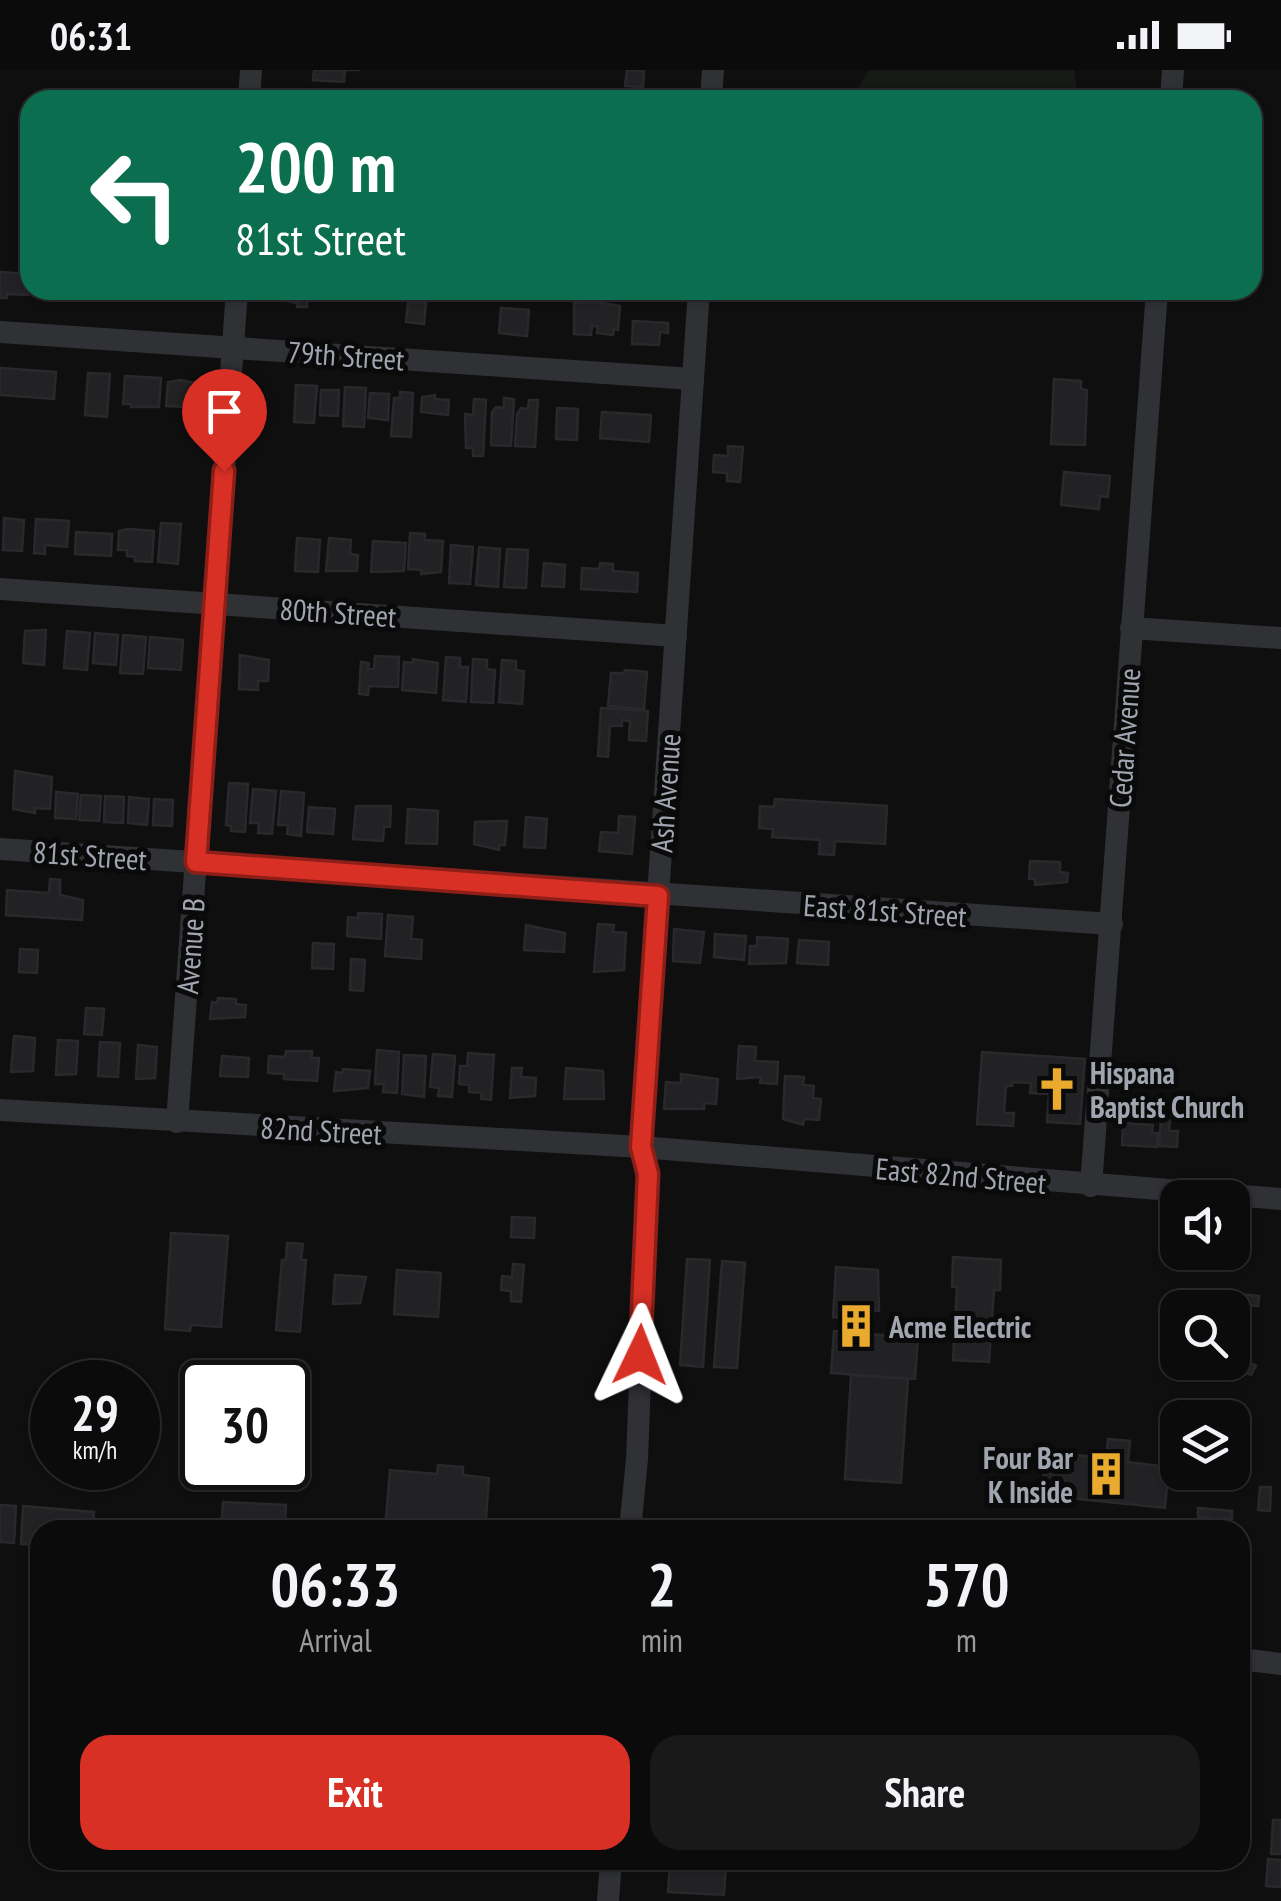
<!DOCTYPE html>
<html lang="en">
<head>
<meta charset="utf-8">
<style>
  body { margin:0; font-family:"PT Sans Narrow",sans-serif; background:#19191a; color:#f1f3f6; height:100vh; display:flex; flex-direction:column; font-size:38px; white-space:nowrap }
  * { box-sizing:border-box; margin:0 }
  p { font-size:32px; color:#9a9b9d }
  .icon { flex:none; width:55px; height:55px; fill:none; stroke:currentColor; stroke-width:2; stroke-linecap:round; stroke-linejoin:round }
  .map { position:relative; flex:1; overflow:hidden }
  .side { position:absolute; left:30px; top:1450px; width:1220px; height:350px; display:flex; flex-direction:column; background:#0b0b0c; border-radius:30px; box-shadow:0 2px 8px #0004,0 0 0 2px #2b2b2d }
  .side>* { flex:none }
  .banner { position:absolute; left:20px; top:20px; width:1242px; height:210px; border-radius:30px; box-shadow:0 2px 8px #0004,0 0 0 2px #2b2b2d; background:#0b6e4f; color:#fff; overflow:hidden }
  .buttons { position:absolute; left:1160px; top:1110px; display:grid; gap:20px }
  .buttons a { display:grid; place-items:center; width:90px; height:90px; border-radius:20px; background:#0b0b0c; box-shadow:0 2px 8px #0004,0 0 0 2px #2b2b2d; font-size:50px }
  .speed { position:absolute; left:30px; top:1290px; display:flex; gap:20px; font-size:50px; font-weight:700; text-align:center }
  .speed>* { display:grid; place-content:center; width:130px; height:130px; border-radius:50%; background:#0b0b0c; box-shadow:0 2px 8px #0004,0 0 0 2px #2b2b2d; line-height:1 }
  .speed small { font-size:25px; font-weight:400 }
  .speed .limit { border:5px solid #111; border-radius:15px; background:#fff; color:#111 }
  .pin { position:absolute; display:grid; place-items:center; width:85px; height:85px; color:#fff; margin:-102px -42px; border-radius:50% 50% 50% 0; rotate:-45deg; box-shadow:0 0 10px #0007 }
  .pin .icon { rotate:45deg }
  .me { position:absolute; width:110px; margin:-55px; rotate:2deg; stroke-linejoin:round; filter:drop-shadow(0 0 8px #0008) }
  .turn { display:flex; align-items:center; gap:35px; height:210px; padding:0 50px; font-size:45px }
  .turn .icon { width:130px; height:130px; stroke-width:2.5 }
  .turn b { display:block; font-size:70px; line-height:85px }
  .eta { display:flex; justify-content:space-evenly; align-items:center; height:170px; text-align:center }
  .eta b { font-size:60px; font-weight:700; line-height:70px }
  .cta { display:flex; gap:20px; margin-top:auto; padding:20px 50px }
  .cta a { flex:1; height:115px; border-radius:30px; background:#d93025; color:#fff; font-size:40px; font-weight:700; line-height:115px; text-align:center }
  .cta a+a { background:#19191a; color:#f1f3f6 }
  .status { display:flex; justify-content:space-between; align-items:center; height:70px; padding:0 50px; background:#0b0b0c; direction:ltr }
  .status svg { height:28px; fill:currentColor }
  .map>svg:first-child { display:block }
  .green { fill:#151a16 }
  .building { fill:#222224; stroke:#29292c; stroke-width:2.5 }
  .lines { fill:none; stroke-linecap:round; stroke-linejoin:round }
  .minor { stroke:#303135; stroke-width:22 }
  .route-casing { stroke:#8d1f18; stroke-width:25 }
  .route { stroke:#d93025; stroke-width:18 }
  .labels { text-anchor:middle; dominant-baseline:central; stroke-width:10; stroke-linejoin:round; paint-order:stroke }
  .street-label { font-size:30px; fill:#a0a5b0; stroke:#0a0a0b }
  .poi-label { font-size:30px; font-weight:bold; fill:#a0a5b0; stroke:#0a0a0b; text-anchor:start }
</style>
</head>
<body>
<div class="status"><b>06:31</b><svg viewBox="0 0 49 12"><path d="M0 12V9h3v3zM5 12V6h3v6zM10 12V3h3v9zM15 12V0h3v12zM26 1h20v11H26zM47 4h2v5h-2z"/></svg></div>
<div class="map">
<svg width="1281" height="1831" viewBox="0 0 1281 1831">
  <rect width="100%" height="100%" fill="#0f0f10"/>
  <path class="green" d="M869,0H1074L1079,30H851Z"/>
  <g class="building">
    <path d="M314,0H360H345L344,12L313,10Z"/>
    <path d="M627,0H644L643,17L625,16Z"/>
    <path d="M0,202L29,204L28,225L7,224V228H0Z"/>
    <path d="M264,220H312L311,225H307V237H297V233L263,226Z"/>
    <path d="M408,232L426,233L424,254L406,252Z"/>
    <path d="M597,232L620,236L618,260L614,259L613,265L597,263L598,256H592L591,265L574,264V233Z"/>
    <path d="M501,238L529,240L527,266L499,263Z"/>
    <path d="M633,251L668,253V263L660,262L659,275L632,274Z"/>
    <path d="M0,298L56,302L54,329L0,325Z"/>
    <path d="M88,303L110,304L107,347L85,345Z"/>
    <path d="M125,306L161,308L159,337H131V334H123Z"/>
    <path d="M1054,309L1081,311V319L1087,320L1085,375L1051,374Z"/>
    <path d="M180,310L207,315L206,338L166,336L168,312Z"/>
    <path d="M296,315L317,316L314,353L294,352Z"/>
    <path d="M345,317L366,318L364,357L343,356Z"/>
    <path d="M321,320H339L338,346L320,345Z"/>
    <path d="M400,322L413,323L411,367L391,366L394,328H400Z"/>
    <path d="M370,323L389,324L388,350L368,348Z"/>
    <path d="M435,325V329L449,330L448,345L421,342L422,327Z"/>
    <path d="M504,328L514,329L511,376L491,375L492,342L496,337L504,338Z"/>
    <path d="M474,329L486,330L483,386H473V378H466L465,344L473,345Z"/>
    <path d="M529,330H538L535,377L515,376L517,344L521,338L528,339Z"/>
    <path d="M557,338L578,339L577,370L556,369Z"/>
    <path d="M602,342L651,345L649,372L600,368Z"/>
    <path d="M728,376L743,377L740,412L727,411V403L713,402L714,385L728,386Z"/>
    <path d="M1064,402L1110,406L1108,427L1100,426L1099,439L1061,435Z"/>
    <path d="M4,448L24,450L22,481L3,480Z"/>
    <path d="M36,449L69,451L67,477L45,475V484L34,483Z"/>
    <path d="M161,453L181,454L178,494L158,492Z"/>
    <path d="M128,459L154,461L152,492L135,491V487L127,486V480H118L119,461Z"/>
    <path d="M76,462L112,464L111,486L75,484Z"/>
    <path d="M410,463L425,464V470L443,471L441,502L421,504L422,500L408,499Z"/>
    <path d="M297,468L320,470L318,502L295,501Z"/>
    <path d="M329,468L351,470L350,484L358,485L357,501H326Z"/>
    <path d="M373,471L406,473L404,501L371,502Z"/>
    <path d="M451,475L473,477L470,514L449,513Z"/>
    <path d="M479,477L500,479L498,517L476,515Z"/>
    <path d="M507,479L528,480L526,518L504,517Z"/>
    <path d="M544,493L565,495L564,517L542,516Z"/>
    <path d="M600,493L613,494V501L638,503L637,522L581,519L582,498L599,499Z"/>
    <path d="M46,560L44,595L23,593L25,561Z"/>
    <path d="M67,561L90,563L87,600L64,598Z"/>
    <path d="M95,563L118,565L116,595L93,593Z"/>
    <path d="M123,565L146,567L143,604L120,603Z"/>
    <path d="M150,567L183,570L181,600L148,598Z"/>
    <path d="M240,585L269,590L268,611H258V620L239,619Z"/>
    <path d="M375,586L399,587L398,617L369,616L368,625L359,624L361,592L369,593L368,599H374Z"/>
    <path d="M446,587L460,588V597H468L466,632L443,630Z"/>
    <path d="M413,589L438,593L436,623L402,620L404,592L413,593Z"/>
    <path d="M473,589L487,590V599L495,600L493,633L471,632Z"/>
    <path d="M502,590L516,591V600L524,601L522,634L499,632Z"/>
    <path d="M625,600L647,602L644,639L608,636L611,603H624Z"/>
    <path d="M601,638L648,641L646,671L629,670L630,651L622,650V656H610L608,687L598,686Z"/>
    <path d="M15,701L52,707L50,739L35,738V743L13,739Z"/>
    <path d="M229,713L248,714L245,762L231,761V756L226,755Z"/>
    <path d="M253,719L276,721L272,764L258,763L259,753H250Z"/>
    <path d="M281,721L304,723L301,766L287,764L288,755H278Z"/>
    <path d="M56,722L78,724L76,749L55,748Z"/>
    <path d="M81,725L101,726L99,751L79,750Z"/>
    <path d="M105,726L124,727L123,753L104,752Z"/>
    <path d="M129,727L149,729L147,755L128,753Z"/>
    <path d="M154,729L173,730L172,756L153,755Z"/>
    <path d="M775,729L887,736L885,774L835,771L834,785L819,784L820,770L772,767L773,759L759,758L760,736L774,737Z"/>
    <path d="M356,736H391L390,757H384L383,771L353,769Z"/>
    <path d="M309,737L335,739L333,764L307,762Z"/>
    <path d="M408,739L438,741L437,774L406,773Z"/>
    <path d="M619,746L635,747L632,784L599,781L601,762L618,763Z"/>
    <path d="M526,747L547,749L545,778L524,777Z"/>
    <path d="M498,751H507L505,775H499V780L474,774L475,752Z"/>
    <path d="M1030,791L1060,792V802L1068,803L1067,812L1035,815V809H1029Z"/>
    <path d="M50,809L60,810V825L83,830L82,850L6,845L7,820L49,823Z"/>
    <path d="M358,843L382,844L381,869L347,866L348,847L358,848Z"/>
    <path d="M388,845L413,847L411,869L422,870L421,889L385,886Z"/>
    <path d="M598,854L614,855L613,862L626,863L624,900L594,902Z"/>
    <path d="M526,855L565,863L564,882L524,880Z"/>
    <path d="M674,859L704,862L700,893L673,891Z"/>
    <path d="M715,864L746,866L744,890L714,887Z"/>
    <path d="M757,867L788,869L786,893L749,894L750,876H757Z"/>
    <path d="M799,870L829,872L828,895L797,893Z"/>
    <path d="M313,873L334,874L333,899L312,898Z"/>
    <path d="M20,879L38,880L37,903L19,902Z"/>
    <path d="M351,889L365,890L363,921L350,920Z"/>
    <path d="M218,928L236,929V934L246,935L245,947L210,949L212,932L217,933Z"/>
    <path d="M86,938L104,939L102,965L84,964Z"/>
    <path d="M14,966L35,968L33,1001L11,1002Z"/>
    <path d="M58,970L78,971L76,1004L56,1005Z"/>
    <path d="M100,972L120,973L118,1007L98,1006Z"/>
    <path d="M138,975L157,977L155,1008L136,1009Z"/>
    <path d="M739,976L756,977L755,991L778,992L777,1014L760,1013L761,1007L737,1009Z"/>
    <path d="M377,980L399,982L397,1023L383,1022L384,1014H375Z"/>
    <path d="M286,981H312V988H319L317,1011L284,1009V1004L268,1003L269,986L285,987Z"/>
    <path d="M982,982L1085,989L1080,1054L1047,1052L1049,1024L1030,1023L1031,1013L1013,1012L1012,1016H1006L1004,1043H1014L1013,1056L977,1054Z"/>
    <path d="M468,983L494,985L491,1030L481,1029L482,1023L469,1022V1015L459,1014L460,996H467Z"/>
    <path d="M433,984L455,986L452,1027L438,1026L439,1018L430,1017Z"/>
    <path d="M404,985L426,986L424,1027L402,1024Z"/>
    <path d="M222,986L249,988L248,1007L220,1006Z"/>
    <path d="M512,998H522L521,1007L536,1008L535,1026L510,1028Z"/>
    <path d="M566,998L603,1001L604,1029H564Z"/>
    <path d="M343,999L370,1001L368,1018L334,1021L336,1002L342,1003Z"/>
    <path d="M681,1004L718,1009L716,1034L704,1033V1039H664L666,1012L681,1013Z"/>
    <path d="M785,1006L804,1007L803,1015L814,1016L813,1028L821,1029L819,1050L804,1049L803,1055L783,1049Z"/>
    <path d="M1161,1048L1170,1049L1169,1061H1178L1177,1077L1159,1076Z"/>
    <path d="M1123,1053L1153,1055L1152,1063H1158L1157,1077L1122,1075Z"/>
    <path d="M512,1147L535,1148L534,1168L511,1167Z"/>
    <path d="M171,1163L228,1166L221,1257L191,1255L190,1261L165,1259Z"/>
    <path d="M287,1173L303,1174L301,1190H306L300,1262L276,1260L282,1190H286Z"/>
    <path d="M953,1187L1001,1190L1000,1220H994L989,1292L953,1290L957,1217H952Z"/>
    <path d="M687,1189L710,1190L703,1297L680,1295Z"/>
    <path d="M722,1191L745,1193L737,1298L714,1297Z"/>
    <path d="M513,1194L524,1195L521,1232L511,1231V1221L501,1220L502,1206L512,1207Z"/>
    <path d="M836,1197L878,1200L879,1241L873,1240V1251H866L865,1264L918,1267L915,1309L831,1303L834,1261L845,1262L846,1248L833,1247Z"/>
    <path d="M397,1200L441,1203L438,1247L394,1244Z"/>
    <path d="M335,1205L366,1207L360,1233L333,1234Z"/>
    <path d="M1205,1220L1259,1226L1258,1236L1204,1230Z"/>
    <path d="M1232,1282L1256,1296L1251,1305L1230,1297L1227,1292H1232Z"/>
    <path d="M851,1305L908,1309L901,1413L845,1409Z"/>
    <path d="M1108,1369L1130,1371L1128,1392L1169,1397L1165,1438L1058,1427L1060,1413L1043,1411L1046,1382L1106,1388Z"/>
    <path d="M438,1395L463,1397V1405L489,1408L485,1460H385L390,1400L437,1404Z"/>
    <path d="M243,1398H272L270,1414L242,1412Z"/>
    <path d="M1260,1417H1271L1270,1441L1258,1440Z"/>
    <path d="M223,1432L286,1435L285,1460H221Z"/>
    <path d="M0,1435L16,1436L14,1473L0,1472Z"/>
    <path d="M23,1436L94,1442L93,1460H40V1475L21,1474Z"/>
    <path d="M1198,1438L1232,1441V1449L1223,1448L1222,1456L1210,1455L1211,1448L1198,1447Z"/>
    <path d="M1273,1750H1281V1784H1271Z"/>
    <path d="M1268,1789L1281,1790V1817L1266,1816Z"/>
    <path d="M670,1792L726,1795L724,1825L668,1822Z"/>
  </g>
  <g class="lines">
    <g class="minor">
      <path d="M249,30L251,0"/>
      <path d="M711,30L713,0"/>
      <path d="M1171,30L1173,0"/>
      <path d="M0,262L693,309"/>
      <path d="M0,519L676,566"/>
      <path d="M1131,558L1281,568"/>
      <path d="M0,779L1112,854"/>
      <path d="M0,1040L641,1077L1281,1129"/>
      <path d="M177,1052L237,220"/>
      <path d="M1091,1116L1157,220"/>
      <path d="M630,1460L637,1389L648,1104L641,1077L699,220"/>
      <path d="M1240,1589L1281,1594"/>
      <path d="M608,1831L611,1790"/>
    </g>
  </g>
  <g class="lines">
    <g class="route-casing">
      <path id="route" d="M224,401L196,792L658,826L641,1077L648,1104L640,1285"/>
    </g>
    <use href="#route" class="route"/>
  </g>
  <defs>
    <g id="church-bare" transform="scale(3.45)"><path d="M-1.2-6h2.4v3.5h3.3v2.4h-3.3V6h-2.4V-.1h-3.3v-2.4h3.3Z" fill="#e9aa2e" stroke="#0a0a0b" stroke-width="2.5" paint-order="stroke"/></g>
    <g id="building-bare" transform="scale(3.45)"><path d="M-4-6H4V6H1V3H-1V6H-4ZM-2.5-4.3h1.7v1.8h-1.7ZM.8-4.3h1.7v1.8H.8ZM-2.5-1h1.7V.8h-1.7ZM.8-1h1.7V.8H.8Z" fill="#e9aa2e" stroke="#0a0a0b" stroke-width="2.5" paint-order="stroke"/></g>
  </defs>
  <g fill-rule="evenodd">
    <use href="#church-bare" x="1057" y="1019"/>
    <use href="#building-bare" x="856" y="1256"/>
    <use href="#building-bare" x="1106" y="1404"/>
  </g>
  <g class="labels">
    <g class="street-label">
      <text transform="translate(346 285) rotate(4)">79th Street</text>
      <text transform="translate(338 542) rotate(4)">80th Street</text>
      <text transform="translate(1124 668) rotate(-86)">Cedar Avenue</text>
      <text transform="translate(665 723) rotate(-86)">Ash Avenue</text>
      <text transform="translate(90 785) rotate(4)">81st Street</text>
      <text transform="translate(885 840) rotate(4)">East 81st Street</text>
      <text transform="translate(190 876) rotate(-86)">Avenue B</text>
      <text transform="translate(321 1060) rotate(3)">82nd Street</text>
      <text transform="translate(961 1105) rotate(5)">East 82nd Street</text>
    </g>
    <g class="poi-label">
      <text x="1090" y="1002">Hispana<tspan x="1090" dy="34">Baptist Church</tspan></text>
      <text x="889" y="1256">Acme Electric</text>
      <text x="1073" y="1387" text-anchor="end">Four Bar<tspan x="1073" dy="34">K Inside</tspan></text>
    </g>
  </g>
</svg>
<div class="buttons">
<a><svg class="icon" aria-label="sound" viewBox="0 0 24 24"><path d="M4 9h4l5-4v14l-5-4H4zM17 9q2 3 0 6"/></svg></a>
<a><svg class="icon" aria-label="search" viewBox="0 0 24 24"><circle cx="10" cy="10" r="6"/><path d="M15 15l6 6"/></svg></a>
<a><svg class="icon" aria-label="layers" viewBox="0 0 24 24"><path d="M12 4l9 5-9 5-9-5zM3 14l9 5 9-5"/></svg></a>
</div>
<div class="speed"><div>29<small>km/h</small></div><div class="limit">30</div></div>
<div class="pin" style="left:224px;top:401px;background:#d93025"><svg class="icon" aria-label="arrive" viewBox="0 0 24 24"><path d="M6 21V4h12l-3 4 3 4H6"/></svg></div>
<svg class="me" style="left:640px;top:1285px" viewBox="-20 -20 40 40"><path d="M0-17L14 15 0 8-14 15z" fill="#d93025" stroke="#fff" stroke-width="4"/></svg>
<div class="banner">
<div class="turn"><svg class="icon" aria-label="left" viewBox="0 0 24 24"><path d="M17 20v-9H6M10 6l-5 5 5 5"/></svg><div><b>200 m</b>81st Street</div></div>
</div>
<section class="side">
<div class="eta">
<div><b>06:33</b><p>Arrival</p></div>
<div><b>2</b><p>min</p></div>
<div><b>570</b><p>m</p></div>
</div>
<div class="cta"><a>Exit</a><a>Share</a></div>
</section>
</div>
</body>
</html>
